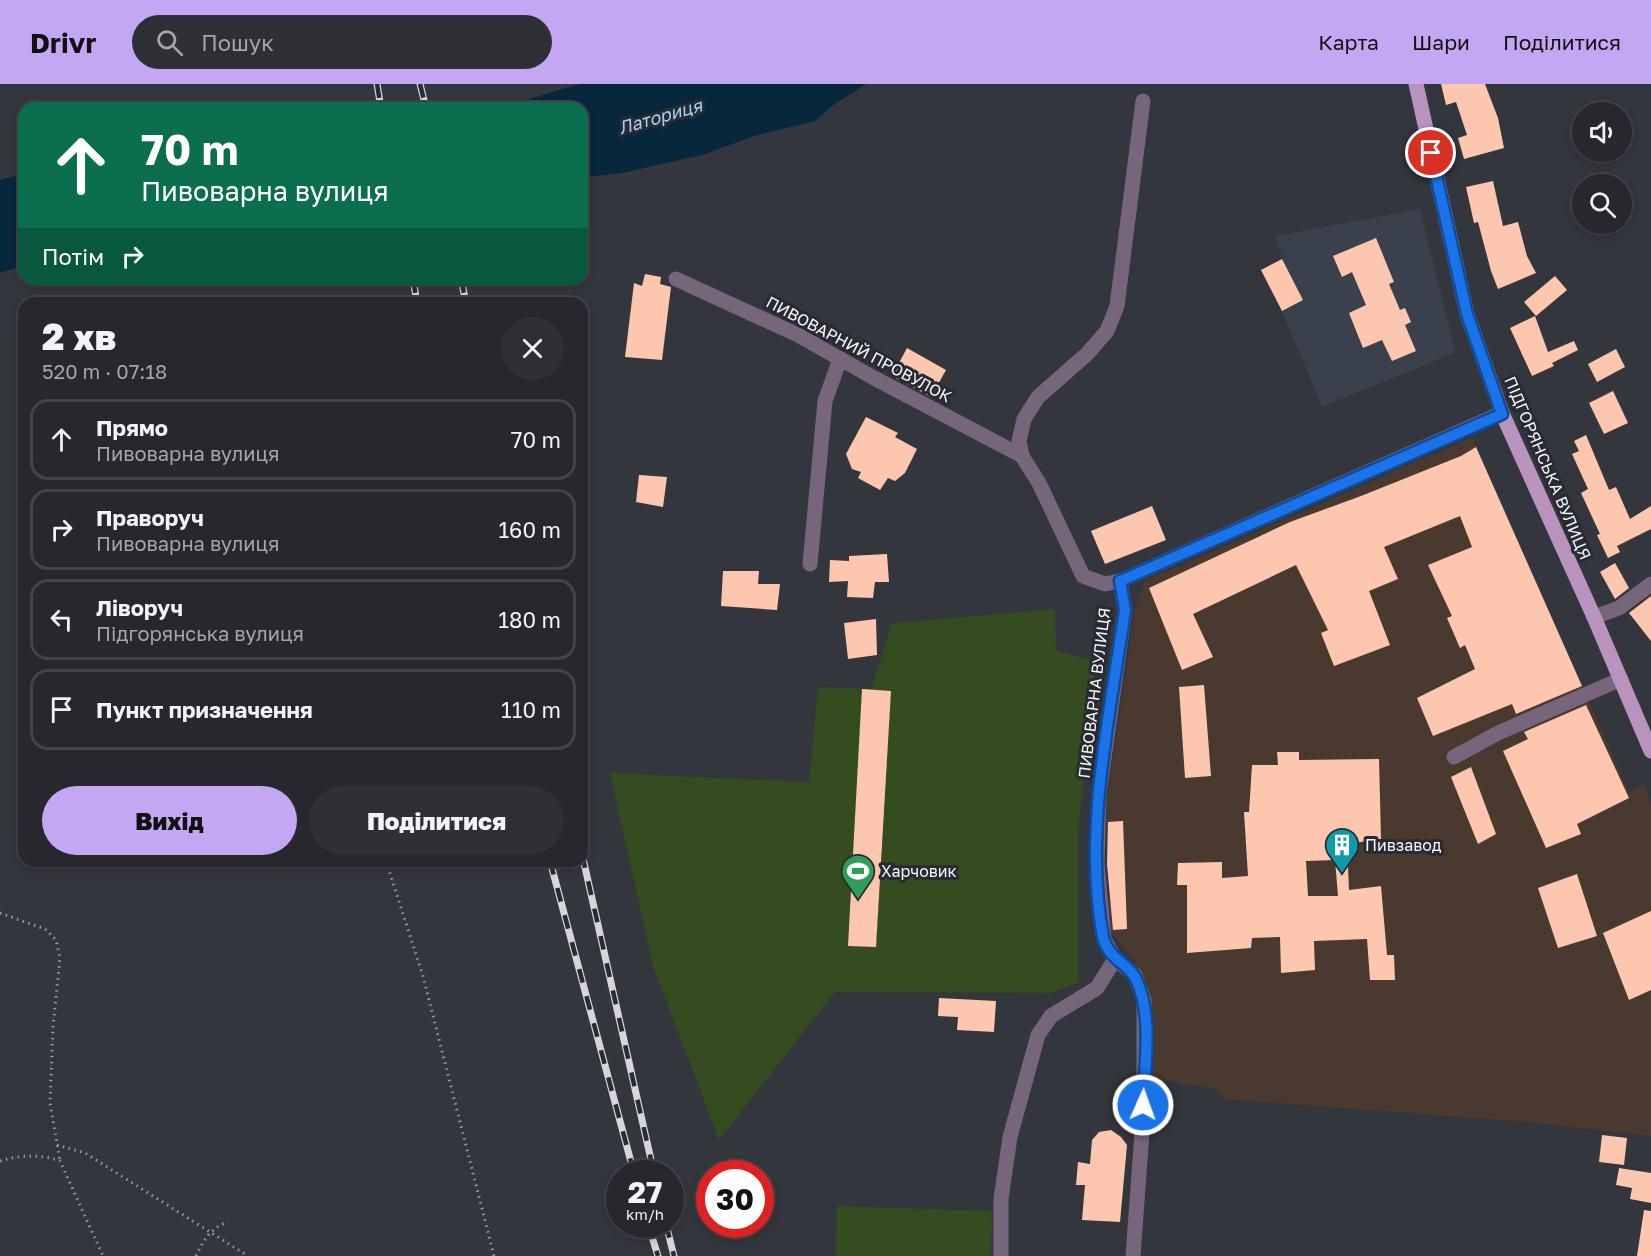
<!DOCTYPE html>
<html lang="uk">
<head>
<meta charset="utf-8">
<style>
  body { margin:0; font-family:"Golos Text",sans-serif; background:#2e3035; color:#f1f3f6; height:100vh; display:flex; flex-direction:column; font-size:22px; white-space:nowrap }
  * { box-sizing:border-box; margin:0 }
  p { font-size:20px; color:#a4a6aa }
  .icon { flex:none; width:33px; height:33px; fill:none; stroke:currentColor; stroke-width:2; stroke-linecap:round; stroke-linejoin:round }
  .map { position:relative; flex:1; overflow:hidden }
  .side { position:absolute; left:18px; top:213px; width:570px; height:570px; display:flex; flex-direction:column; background:#26282d; border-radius:18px; box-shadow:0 3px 9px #0003,0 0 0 2px #424449 }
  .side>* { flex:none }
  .top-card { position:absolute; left:18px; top:18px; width:570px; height:183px; border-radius:18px; box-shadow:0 3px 9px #0003,0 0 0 2px #424449; background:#0b6e4f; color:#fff; overflow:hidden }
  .fabs { position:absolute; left:1572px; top:18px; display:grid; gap:12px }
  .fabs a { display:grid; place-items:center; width:60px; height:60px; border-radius:50%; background:#26282d; box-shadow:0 3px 9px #0003,0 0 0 2px #424449; font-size:30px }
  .speed { position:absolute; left:606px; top:1076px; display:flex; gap:12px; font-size:30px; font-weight:700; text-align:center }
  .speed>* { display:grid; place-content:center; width:78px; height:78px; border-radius:50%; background:#26282d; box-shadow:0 3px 9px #0003,0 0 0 2px #424449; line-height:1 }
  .speed small { font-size:15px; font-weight:400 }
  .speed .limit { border:9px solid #d22; background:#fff; color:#111 }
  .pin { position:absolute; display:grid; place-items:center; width:51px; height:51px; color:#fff; margin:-26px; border:3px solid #fff; border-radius:50%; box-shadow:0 2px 6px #0007 }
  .me { position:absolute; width:66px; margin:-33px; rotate:2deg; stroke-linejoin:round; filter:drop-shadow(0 0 4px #0008) }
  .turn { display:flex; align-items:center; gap:21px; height:126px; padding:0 24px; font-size:27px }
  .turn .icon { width:78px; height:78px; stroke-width:2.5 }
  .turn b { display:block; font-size:42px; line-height:51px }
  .then { display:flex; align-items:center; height:57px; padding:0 24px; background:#0003; gap:12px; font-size:22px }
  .round { display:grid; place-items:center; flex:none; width:63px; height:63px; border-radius:32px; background:#2e3035 }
  .head { display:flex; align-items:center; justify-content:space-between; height:102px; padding:0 24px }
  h1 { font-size:36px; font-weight:800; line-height:45px }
  .action { display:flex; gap:12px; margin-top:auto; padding:12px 24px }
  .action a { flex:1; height:69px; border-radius:36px; background:#c3a7f2; color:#111; font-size:24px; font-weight:800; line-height:69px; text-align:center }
  .action a+a { background:#2e3035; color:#f1f3f6 }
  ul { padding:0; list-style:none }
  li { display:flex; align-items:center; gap:18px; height:81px; margin:0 12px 9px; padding:0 12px; border:3px solid #424449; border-radius:18px }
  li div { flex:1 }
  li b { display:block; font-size:22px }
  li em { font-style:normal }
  header { display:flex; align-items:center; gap:36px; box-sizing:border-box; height:84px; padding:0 30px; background:#c3a7f2; color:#111 }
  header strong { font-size:28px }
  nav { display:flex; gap:33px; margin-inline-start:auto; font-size:21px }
  .search { width:420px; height:54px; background:#2e3035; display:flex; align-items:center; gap:15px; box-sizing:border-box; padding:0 21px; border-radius:33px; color:#a4a6aa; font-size:22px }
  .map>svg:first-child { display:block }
  .built { fill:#3a404c }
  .industrial { fill:#4a392f }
  .green { fill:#344c1f }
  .water { fill:#07283c }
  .building { fill:#fdc7af; fill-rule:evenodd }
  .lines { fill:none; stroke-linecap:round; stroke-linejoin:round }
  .path { stroke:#96999e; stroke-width:3; stroke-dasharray:1.5 4.5; stroke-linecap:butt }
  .minor { stroke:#77657b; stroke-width:15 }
  .major { stroke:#b893be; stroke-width:15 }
  .rail-casing { stroke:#d4d6da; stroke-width:7 }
  .rail { stroke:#292b32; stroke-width:4.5; stroke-dasharray:14; stroke-linecap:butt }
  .route-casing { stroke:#114b97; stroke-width:15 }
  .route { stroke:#1a73e8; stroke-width:10 }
  .labels { text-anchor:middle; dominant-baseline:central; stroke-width:6; stroke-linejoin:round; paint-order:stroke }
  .street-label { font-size:16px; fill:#f3f5f9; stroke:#292b32 }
  .poi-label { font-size:16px; fill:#f3f5f9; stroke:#292b32; text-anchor:start }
  .water-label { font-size:18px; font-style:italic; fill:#a2d3f6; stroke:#292b32 }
</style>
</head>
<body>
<header>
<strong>Drivr</strong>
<div class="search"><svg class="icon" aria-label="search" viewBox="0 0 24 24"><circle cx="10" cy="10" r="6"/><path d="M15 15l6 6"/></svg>Пошук</div>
<nav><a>Карта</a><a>Шари</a><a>Поділитися</a></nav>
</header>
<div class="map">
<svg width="1651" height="1172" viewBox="0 0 1651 1172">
  <rect width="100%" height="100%" fill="#33363c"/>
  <path class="built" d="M1420,125L1452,253L1454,269L1322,323L1282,227L1303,216L1282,175L1276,152Z"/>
  <path class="industrial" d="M1472,353L1629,708L1644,701L1651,719V1052L1526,1038L1223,1015L1217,1005L1150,994L1151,922L1138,882L1110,846L1105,727L1135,524L1145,497Z"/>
  <g class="green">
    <path d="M1055,525L1056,567L1096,577L1078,749V898L1051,909L835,908L719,1056L653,882L610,689L809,698L818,603L871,605L892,539Z"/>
    <path d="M837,1122L992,1127L991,1172H836Z"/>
  </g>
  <g class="water">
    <path d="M579,0H866L832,22L815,37L757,51L705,70L627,88L582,94V24H500Z"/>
    <path d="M24,90V181L0,189V96Z"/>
  </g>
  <g class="building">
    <path d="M1441,0H1485L1498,34L1504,64L1464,75L1458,54L1467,51L1456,18L1446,21Z"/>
    <path d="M1493,97L1503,142L1518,138L1527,172L1536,189L1498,205L1491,187L1478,138L1474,139L1466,103Z"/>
    <path d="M1376,154L1394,198L1389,200L1400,226L1405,224L1411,238L1405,241L1416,267L1392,277L1382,256L1363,264L1349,229L1366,221L1352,188L1342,193L1333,172Z"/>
    <path d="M1282,175L1303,216L1282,227L1261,186Z"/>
    <path d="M645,190L661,193L660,200L671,203L662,276L625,273L634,199L642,202Z"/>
    <path d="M1555,192L1567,206L1536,232L1524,218Z"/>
    <path d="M1535,232L1548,268L1574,257L1578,266L1552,279L1554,282L1532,292L1510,244Z"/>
    <path d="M907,264L946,286L931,313L892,292Z"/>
    <path d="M1616,265L1625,283L1597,298L1588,280Z"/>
    <path d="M1613,307L1628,339L1604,350L1589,319Z"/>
    <path d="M866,333L898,349L895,353L917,365L905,389L895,397L888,394L880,406L858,394L861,388L852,385L846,370Z"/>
    <path d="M1586,351L1609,406L1616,403L1630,435L1651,422V445L1617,462L1620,468L1608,474L1597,451L1600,450L1581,409L1588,405L1572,370L1579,367L1574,357Z"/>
    <path d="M1476,363L1582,602L1516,630L1512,620L1433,652L1417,614L1475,585L1465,561L1460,564L1447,534L1452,532L1428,481L1472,463L1460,432L1384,463L1398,495L1369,507L1390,561L1334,582L1321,549L1328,546L1296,481L1193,530L1213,573L1182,586L1149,504L1290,438L1361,412L1461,372Z"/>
    <path d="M639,391L667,393L663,423L636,418Z"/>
    <path d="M1152,422L1166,456L1105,480L1091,447Z"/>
    <path d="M887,470L889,498H875L873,514L847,513L848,497L829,498L830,476L849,477V472Z"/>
    <path d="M1615,479L1629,504L1615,515L1600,488Z"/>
    <path d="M723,487H759L758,500H780L777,526L721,522Z"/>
    <path d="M1651,512V557L1629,529Z"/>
    <path d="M876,535L877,571L848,575L844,539Z"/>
    <path d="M1204,601L1211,692L1185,694L1179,603Z"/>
    <path d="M862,605L891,607L876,863L848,862Z"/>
    <path d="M1586,621L1629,714L1577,740L1581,750L1546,764L1503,667L1528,655L1524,648Z"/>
    <path d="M1277,668H1299V676L1379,675L1381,755L1347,760L1349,806L1381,802L1387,871H1394L1395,896H1370L1367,855L1314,857L1315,886L1281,889L1280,853L1252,854L1251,864L1187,869V801H1177L1178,779L1222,778V794L1248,792L1244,728H1249L1252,681H1278ZM1335,776L1338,812H1308L1306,777Z"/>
    <path d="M1471,683L1496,750L1478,760L1451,693Z"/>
    <path d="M1123,737L1127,845L1113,846L1107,780L1108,738Z"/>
    <path d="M1577,790L1597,852L1558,864L1538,804Z"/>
    <path d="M1651,827V906L1629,916L1603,849Z"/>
    <path d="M939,914L996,917L994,948L957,946L958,933L938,932Z"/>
    <path d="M1111,1046L1121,1053L1127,1061L1120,1138L1082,1136L1085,1101H1076L1078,1078L1090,1080L1092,1056L1099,1048Z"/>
    <path d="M1602,1051L1627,1054L1624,1081L1599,1078Z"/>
    <path d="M1619,1084L1651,1089V1119L1630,1115L1632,1104L1616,1101Z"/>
    <path d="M1644,1126L1651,1127V1172H1637Z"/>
  </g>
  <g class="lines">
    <g class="path">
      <path d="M386,777L423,892L494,1172"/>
      <path d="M0,829L45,845L56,856L60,874L53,943L50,1019L60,1077"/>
      <path d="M57,1061L85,1069L248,1172"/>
      <path d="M0,1077C20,1071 41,1070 60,1077L103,1172"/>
      <path d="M196,1172C204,1156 210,1144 228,1138"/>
    </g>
    <g class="minor">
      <path d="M1143,17L1117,222L1107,247L1087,270L1038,313L1024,335L1019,357L1022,372L1039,399L1083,492L1105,500L1120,497L1502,329"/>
      <path d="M676,195L798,251L874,294L1022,372"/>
      <path d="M810,480L825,317L840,275"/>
      <path d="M1594,533L1619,524L1651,500"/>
      <path d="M1454,673L1498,649L1621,595"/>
      <path d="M1115,875L1135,891L1144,916V1021L1133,1172"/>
      <path d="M1001,1172V1115L1010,1053L1038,951L1051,932L1097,904L1115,875L1104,855L1097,780L1099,710L1125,526L1120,497"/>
    </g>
    <path class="major" d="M1416,0L1467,230L1502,329L1594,533L1651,667"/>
    <g class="rail-casing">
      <g id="rail">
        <path d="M377,0L381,24"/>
        <path d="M420,0L426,24"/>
        <path d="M413,195L417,219"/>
        <path d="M461,195L466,219"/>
        <path d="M582,770L654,1089"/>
        <path d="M550,777L634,1089"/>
        <path d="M648,1140L658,1172"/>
        <path d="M666,1140L674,1172"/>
      </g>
    </g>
    <use href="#rail" class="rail"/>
  </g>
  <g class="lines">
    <g class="route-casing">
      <path id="route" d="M1143,1021C1145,981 1153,932 1136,895C1129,880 1108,875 1103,853C1083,748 1110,630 1125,526L1120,497L1502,330L1467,230L1431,69"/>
    </g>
    <use href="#route" class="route"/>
  </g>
  <defs>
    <g id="building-pin" transform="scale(1.725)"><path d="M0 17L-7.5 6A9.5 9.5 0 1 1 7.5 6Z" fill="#0f9aa8" stroke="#292b32"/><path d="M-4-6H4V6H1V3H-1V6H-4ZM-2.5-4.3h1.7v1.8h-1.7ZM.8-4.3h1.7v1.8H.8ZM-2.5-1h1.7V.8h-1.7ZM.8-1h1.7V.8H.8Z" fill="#fff"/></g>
    <g id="stadium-pin" transform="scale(1.725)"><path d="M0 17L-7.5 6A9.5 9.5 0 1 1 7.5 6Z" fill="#2e9e5b" stroke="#292b32"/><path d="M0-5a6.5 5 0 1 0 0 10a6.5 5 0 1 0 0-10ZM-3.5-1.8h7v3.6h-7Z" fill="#fff"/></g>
  </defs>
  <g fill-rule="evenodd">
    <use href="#building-pin" x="1342" y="761"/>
    <use href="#stadium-pin" x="858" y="787"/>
  </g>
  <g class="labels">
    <g class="street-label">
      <text transform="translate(859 265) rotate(28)">ПИВОВАРНИЙ ПРОВУЛОК</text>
      <text transform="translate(1548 384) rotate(67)">ПІДГОРЯНСЬКА ВУЛИЦЯ</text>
      <text transform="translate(1094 609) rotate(-83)">ПИВОВАРНА ВУЛИЦЯ</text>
    </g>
    <g class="poi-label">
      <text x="1365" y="761">Пивзавод</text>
      <text x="881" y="787">Харчовик</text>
    </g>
    <g class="water-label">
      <text transform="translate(660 32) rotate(-16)">Латориця</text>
    </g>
  </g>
</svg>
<div class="fabs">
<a><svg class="icon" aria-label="sound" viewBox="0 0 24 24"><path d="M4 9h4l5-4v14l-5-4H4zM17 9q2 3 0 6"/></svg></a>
<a><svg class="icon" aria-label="search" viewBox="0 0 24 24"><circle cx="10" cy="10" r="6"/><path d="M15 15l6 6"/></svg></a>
</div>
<div class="speed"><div>27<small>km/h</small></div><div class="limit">30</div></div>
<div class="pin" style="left:1431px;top:69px;background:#d93025"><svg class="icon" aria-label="arrive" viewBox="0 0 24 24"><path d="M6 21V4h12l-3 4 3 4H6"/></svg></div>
<svg class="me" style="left:1143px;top:1021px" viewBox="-20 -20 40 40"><circle r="17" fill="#1a73e8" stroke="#fff" stroke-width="3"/><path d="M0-11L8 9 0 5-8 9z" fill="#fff"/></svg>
<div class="top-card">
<div class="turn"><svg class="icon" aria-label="ahead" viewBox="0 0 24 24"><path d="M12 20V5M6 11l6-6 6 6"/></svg><div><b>70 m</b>Пивоварна вулиця</div></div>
<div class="then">Потім<svg class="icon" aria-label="right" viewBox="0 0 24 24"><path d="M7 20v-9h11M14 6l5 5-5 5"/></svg></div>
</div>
<section class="side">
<div class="head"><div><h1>2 хв</h1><p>520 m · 07:18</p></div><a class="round"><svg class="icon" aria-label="close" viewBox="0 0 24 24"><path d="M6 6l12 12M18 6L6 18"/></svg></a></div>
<ul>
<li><svg class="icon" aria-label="ahead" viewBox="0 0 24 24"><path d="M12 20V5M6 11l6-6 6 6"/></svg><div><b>Прямо</b><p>Пивоварна вулиця</p></div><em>70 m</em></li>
<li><svg class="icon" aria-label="right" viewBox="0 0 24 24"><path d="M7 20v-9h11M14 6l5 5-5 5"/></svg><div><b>Праворуч</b><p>Пивоварна вулиця</p></div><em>160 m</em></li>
<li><svg class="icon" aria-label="left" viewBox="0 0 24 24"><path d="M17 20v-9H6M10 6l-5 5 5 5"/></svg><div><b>Ліворуч</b><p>Підгорянська вулиця</p></div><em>180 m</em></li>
<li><svg class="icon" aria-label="arrive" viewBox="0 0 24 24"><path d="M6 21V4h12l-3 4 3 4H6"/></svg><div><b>Пункт призначення</b></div><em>110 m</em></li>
</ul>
<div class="action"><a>Вихід</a><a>Поділитися</a></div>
</section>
</div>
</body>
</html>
